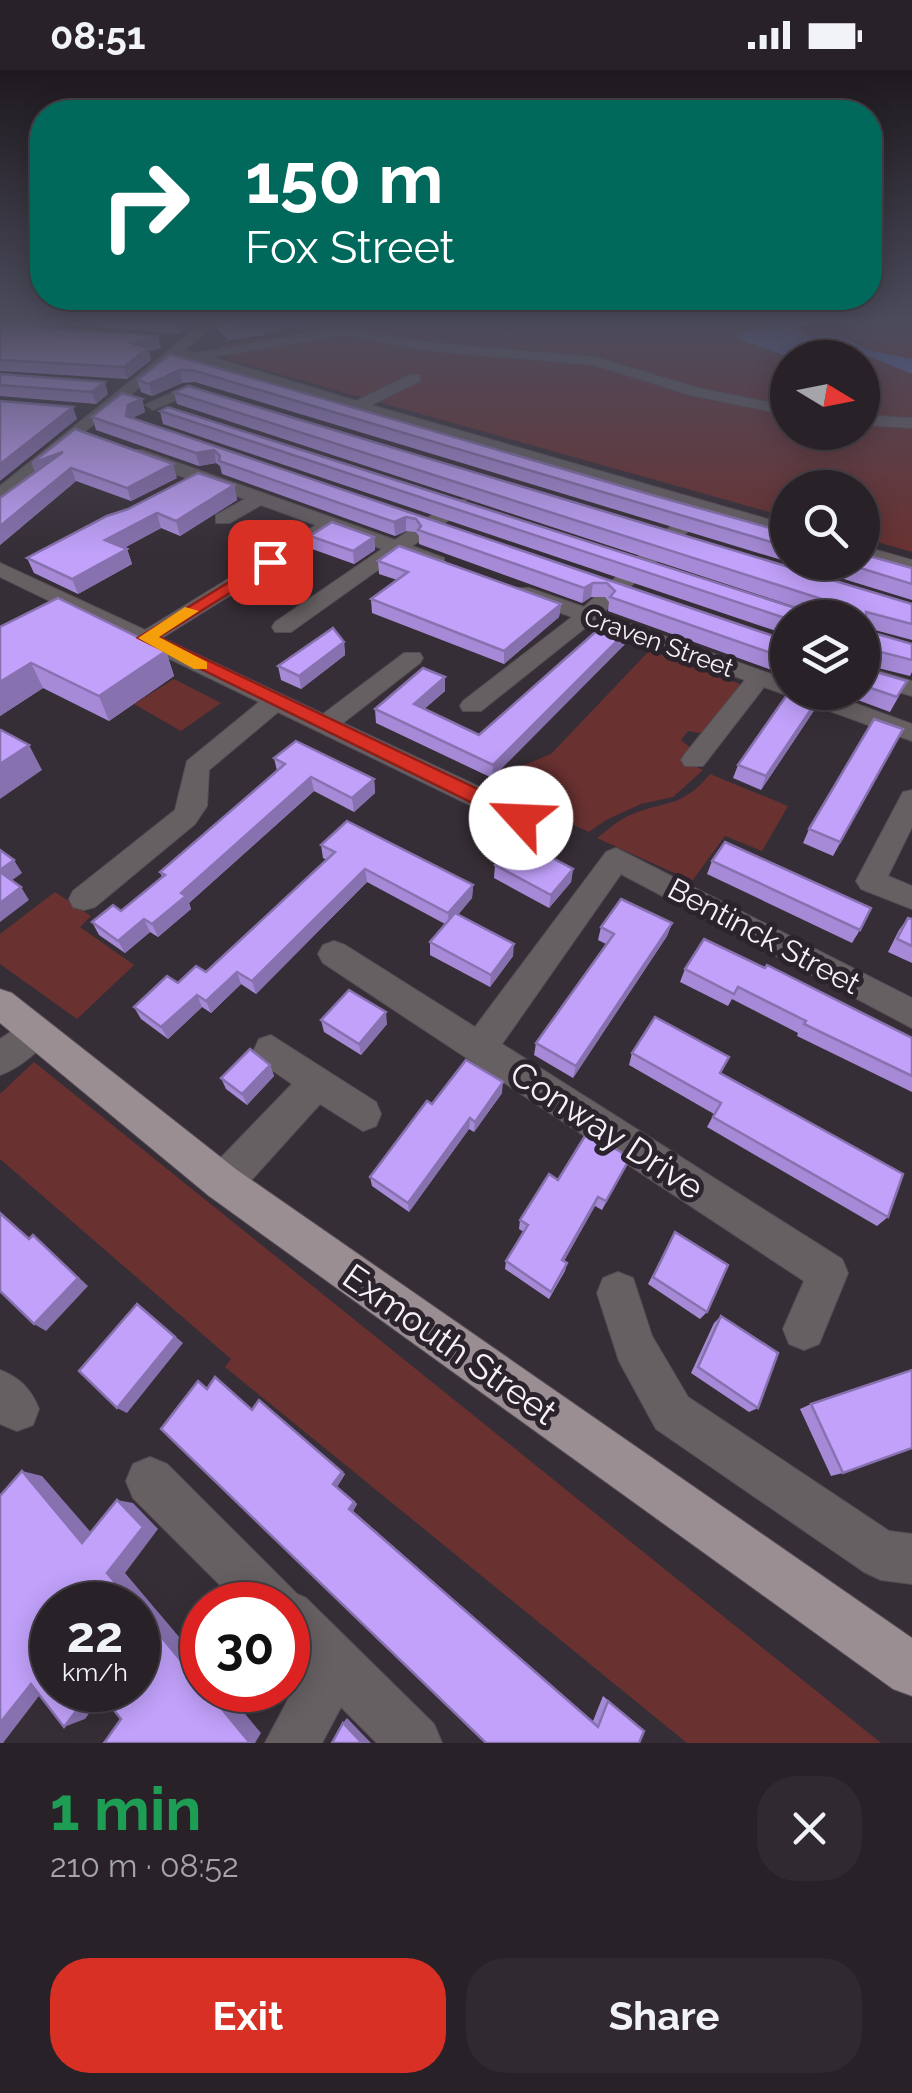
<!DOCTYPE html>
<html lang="en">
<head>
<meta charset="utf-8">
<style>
  body { margin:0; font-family:Raleway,sans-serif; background:#302a30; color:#f1f3f6; height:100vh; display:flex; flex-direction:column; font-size:38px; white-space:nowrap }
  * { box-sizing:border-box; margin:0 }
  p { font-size:32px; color:#a5a4a8 }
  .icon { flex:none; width:55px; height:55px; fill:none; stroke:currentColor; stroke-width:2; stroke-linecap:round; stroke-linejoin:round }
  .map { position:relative; height:1673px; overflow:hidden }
  .details { display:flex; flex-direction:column; background:#282228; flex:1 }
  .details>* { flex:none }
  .top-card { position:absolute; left:30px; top:30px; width:852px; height:210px; border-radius:40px; box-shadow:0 5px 25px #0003,0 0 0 2px #443f45; background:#00695c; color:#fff; overflow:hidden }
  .needle { width:65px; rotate:100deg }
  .fabs { position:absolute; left:770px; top:270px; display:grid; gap:20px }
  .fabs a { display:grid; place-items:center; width:110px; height:110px; border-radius:50%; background:#282228; box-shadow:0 5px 25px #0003,0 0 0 2px #443f45; font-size:50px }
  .speed { position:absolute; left:30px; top:1512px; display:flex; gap:20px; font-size:50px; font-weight:700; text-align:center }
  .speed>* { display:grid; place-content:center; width:130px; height:130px; border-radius:50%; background:#282228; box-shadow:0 5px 25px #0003,0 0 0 2px #443f45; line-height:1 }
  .speed small { font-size:25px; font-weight:400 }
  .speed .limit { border:15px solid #d22; background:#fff; color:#111 }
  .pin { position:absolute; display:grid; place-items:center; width:85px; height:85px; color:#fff; margin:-42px; border-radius:20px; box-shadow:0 5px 15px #0006 }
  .me { position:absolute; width:110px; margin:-55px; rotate:295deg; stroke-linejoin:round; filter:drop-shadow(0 0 8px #0008) }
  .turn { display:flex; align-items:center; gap:35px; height:210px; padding:0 50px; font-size:45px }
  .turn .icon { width:130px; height:130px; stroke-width:2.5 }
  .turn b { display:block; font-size:70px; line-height:85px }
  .round { display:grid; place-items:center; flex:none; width:105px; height:105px; border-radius:40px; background:#302a30 }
  .overview { display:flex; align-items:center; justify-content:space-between; height:170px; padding:0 50px }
  h1 { font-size:60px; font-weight:700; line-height:75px; color:#1e9e55 }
  .cta { display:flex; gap:20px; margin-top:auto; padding:20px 50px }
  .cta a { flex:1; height:115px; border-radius:40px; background:#d93025; color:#fff; font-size:40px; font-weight:700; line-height:115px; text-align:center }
  .cta a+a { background:#302a30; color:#f1f3f6 }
  .status { display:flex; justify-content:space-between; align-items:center; height:70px; padding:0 50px; background:#282228; direction:ltr }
  .status svg { height:28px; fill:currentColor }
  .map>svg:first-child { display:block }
  .green { fill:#6a3131; fill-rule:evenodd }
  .water { fill:#5a6bbd }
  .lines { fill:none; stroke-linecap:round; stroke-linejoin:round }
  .minor-casing { stroke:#554d55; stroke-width:2 }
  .major-casing { stroke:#554d55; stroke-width:2 }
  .minor { fill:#666062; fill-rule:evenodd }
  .major { fill:#9b8e93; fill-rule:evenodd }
  .wall { fill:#a68ad7 }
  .shaded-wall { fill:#8771af }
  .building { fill:#c1a1fa; stroke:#8771af; stroke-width:2.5 }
  .route { fill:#d93025; stroke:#8d1f18; stroke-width:2.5 }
  .slow { fill:#f59e0b }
  .labels { text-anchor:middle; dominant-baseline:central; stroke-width:10; stroke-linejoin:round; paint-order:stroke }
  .far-street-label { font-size:25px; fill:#f7f1f7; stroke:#2c242c }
  .street-label { font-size:30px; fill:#f7f1f7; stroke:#2c242c }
  .near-street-label { font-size:35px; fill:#f7f1f7; stroke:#2c242c }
</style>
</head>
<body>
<div class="status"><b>08:51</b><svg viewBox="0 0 49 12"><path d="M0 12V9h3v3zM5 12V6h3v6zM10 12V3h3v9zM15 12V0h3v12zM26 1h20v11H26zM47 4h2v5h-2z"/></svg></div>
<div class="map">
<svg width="912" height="1673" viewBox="0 0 912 1673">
  <rect width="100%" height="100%" fill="#362e36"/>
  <g class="green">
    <path d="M315,251H912V482L863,468L862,418H788L787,447L229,290L220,276L318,260ZM788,288H862V362H788Z"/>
    <path d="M650,580L745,616L713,660L699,663L688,661L681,670L691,678L689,693L703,700L673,727L641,734L606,750L589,762L525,733L530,725L492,708L551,684Z"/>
    <path d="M174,609L221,633L181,661L134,634Z"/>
    <path d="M710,704L788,736L762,781L725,766L692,811L597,768C606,761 615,753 624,748C662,729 680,741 710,704Z"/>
    <path d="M55,822L91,846L80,857L134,895L77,949L0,894V864Z"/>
    <path d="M34,992L881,1673H687L225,1297L231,1289L0,1089V1024Z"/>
  </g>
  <path class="water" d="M769,251H810L795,259L807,265L841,267L872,281L912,289V304L871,287H789L736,268L744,262L777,258Z"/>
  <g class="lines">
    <g class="minor-casing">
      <g id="minor">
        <path d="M0,251H9L0,257Z"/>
        <path d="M205,251H219L184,281L197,283L336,259L326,251H341L356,260L422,272L595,287L698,318L788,336V345L690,325L594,295L422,280L346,265L213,287L356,331L410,305H420V311L371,335L788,455V467L706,444L602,544L788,610V622H824L912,654V671L764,617L703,696H685L681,690L685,684L745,610L590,554L481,641H463L460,636L463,631L572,547L515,526L512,522L515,518H529L584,537L689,439L193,290L176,288L0,430V416Z"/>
        <path d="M189,315L218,326L211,330L190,324L153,340L145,335Z"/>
        <path d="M862,345L912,348V358L862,355Z"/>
        <path d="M130,380H142L395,470L454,430H466V438L412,476L444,488V496H430L399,485L291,562H275L272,557L275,552L382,479L333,461L162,568L323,644L404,583H420L423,588L420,593L343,653L531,741L535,748L531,755H511L278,642L209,700L207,736L195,754L95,837L84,840L73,837L69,829L73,821L175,740L187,691L259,632L0,507V493L145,560L316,455L261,435L230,453H216V445L245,429L130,388Z"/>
        <path d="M862,476L912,490V502L862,488Z"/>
        <path d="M862,596L912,611V626L862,611Z"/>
        <path d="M912,720V757L888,806L912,816V839L861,819L856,811L903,722Z"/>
        <path d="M616,778L912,928V958L621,804L502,974L842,1189L848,1203L819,1274L804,1280L789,1274L783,1259L804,1211L323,893L318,884L323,875L334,871L345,875L475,957L606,782Z"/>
        <path d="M35,946L47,951L52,961C43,980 19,998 0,1005V969Z"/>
        <path d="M271,965L376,1032L381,1044L376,1056L363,1061L320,1034L237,1126L223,1132L209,1126L204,1113L209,1100L292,1014L259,991L254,980L259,969Z"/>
        <path d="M618,1202L633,1208L652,1266L688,1327L889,1461L912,1464V1514L881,1510L864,1502L656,1359L619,1291L597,1223L603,1208Z"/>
        <path d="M0,1300C20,1308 31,1319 39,1339L33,1355L17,1361L0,1354Z"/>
        <path d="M150,1387L167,1394L297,1524L306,1528L434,1654L442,1673H377L341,1637L322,1673H265L304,1599L288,1582V1535H240L133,1428L126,1411L133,1394Z"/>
      </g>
    </g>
    <g class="major-casing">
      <path id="major" d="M0,919L12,923L237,1100L912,1568V1626L893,1619L209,1126L0,953Z"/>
    </g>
    <use href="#minor" class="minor"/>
    <use href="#major" class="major"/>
  </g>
  <g class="wall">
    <path d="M7,251H194L178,264Z"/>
    <path d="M215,251H310V255L263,262L264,265L228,270L217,258Z"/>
    <path d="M0,254L161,278L149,281L151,290L127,309L0,301Z"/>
    <path d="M170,284L652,425L788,463V492L195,312L182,313L152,326L141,322L137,310Z"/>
    <path d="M0,304L108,324L96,334L0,326Z"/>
    <path d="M174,322L912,534V570L867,558V561L912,574V602L910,606L866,595V599L899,626L890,642L836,622H862V548H788V565L163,354L160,341L792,537H796L177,334Z"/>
    <path d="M142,329L145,342L132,348L788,571V606L608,541L609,532L605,527H591L582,533L419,474V466L416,462L406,461L395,466L222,404L220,396L216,393L199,396L96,360L92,347Z"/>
    <path d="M32,393L177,408L131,431L76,411L0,475V428L35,402Z"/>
    <path d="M234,415L237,430L180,466L161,458L124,478L127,479L132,494L78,524L34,503L27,488Z"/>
    <path d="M310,466L374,467L375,480L354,494L312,479Z"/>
    <path d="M378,491L561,534L559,547L504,594L372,543L371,529L397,510L379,504Z"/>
    <path d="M788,492H862L912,498V530Z"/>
    <path d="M0,557L166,581L174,606L109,651L43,618L0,646Z"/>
    <path d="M628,571L492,708L376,653L375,639L445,607V621L424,639L479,665Z"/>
    <path d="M344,572L345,585L301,619L281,610L278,596Z"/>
    <path d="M815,639L761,720L733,708L738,695Z"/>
    <path d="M903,659L833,786L803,773L809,759Z"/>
    <path d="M274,688L374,709L375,723L354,742L314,721L189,833L191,839L158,867L150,862L125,883L99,865L92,852L121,841L162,807L160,802L277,701Z"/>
    <path d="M321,775L473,815L472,828L458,844L513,886L490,917L430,885V872L445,854L367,812L256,924L241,914L211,943L202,937L168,969L141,949L134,937L178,913L206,902L327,790L323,788Z"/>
    <path d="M712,791L860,860L852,873L707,804Z"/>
    <path d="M495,795L573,799L571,812L549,838L494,808Z"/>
    <path d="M908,848L912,849V893L888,882L899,860Z"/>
    <path d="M672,853L667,866L573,1008L534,985L536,973L606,874L598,870L601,857Z"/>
    <path d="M685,899L912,968V1022L797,966L798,963L732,929L728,936L680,912Z"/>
    <path d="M321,950L387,954L361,985L324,962Z"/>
    <path d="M632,983L720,1003L888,1147L877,1156L707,1057L714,1044L629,995Z"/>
    <path d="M270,995L274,1006L247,1035L226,1019L221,1008Z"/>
    <path d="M502,1023L474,1062L469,1059L409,1142L372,1116L370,1107L432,1034Z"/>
    <path d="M630,1088L602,1140L595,1136L564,1191L567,1193L565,1201L549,1229L505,1199L506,1191L524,1162L519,1159L520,1150Z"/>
    <path d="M675,1162L707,1242L700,1249L648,1214Z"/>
    <path d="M721,1246L758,1338L749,1342L691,1303L714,1253Z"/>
    <path d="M811,1334L843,1403L831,1406L800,1339Z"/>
    <path d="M252,1339L313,1377L345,1404L337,1417L357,1434L353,1441L593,1651L603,1626L644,1661L486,1673Z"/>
  </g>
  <g class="shaded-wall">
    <path d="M177,251H194L178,264L175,253Z"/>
    <path d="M260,251H310V255L263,262L264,265L228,270L225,259Z"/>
    <path d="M158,266L161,278L149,281L151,290L127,309L124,297L131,273Z"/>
    <path d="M180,300L182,313L152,326L149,314Z"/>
    <path d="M105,312L108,324L96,334L92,322Z"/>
    <path d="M142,329L145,342L132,348L126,346L128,335Z"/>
    <path d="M73,337L77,349L0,411V394Z"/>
    <path d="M214,380L216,393L199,396L196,383Z"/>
    <path d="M63,382L37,406L32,393Z"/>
    <path d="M173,394L177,408L131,431L127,418Z"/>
    <path d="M71,398L76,411L0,475V456Z"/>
    <path d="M234,415L237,430L180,466L176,451Z"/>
    <path d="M157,443L161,458L110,485L105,470Z"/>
    <path d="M406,447V461L395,466L394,452Z"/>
    <path d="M374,467L375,480L354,494L353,481Z"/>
    <path d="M127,479L132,494L78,524L72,509Z"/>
    <path d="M593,513L591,527L582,533L584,518Z"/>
    <path d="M561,534L559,547L504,594V581Z"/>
    <path d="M630,558L628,571L492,708L493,695Z"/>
    <path d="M344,572L345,585L301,619L299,606Z"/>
    <path d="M166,581L174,606L109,651L99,626Z"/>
    <path d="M31,593L43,618L0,646V612Z"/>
    <path d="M445,607V621L414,648V634Z"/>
    <path d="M820,626L815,639L761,720L766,706Z"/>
    <path d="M29,675L42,700L0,729V694Z"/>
    <path d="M311,707L314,721L189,833L191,839L158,867L152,854L181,823Z"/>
    <path d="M374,709L375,723L354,742L352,728Z"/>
    <path d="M14,790L22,803L7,814L0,803V800Z"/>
    <path d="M365,799L367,812L256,924L252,911Z"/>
    <path d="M573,799L571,812L549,838L551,825Z"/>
    <path d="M473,815L472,828L449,856L448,843Z"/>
    <path d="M21,817L29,830L0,852V833Z"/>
    <path d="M144,849L150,862L125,883L118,871Z"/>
    <path d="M672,853L667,866L573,1008L576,996Z"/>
    <path d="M514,874L513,886L490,917L491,905Z"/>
    <path d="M237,902L241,914L211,943L206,931Z"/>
    <path d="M197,925L202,937L168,969L161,957Z"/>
    <path d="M386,942L387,954L361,985L359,974Z"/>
    <path d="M270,995L274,1006L247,1035L242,1024Z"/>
    <path d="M503,1012L502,1023L474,1062L475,1052Z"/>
    <path d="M470,1048L469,1059L409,1142L408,1133Z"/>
    <path d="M598,1127L595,1136L560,1198L562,1190Z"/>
    <path d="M33,1165L88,1216L46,1261L34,1254Z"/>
    <path d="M137,1234L183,1273L127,1343L117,1338Z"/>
    <path d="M22,1401L42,1406L101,1474L82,1473Z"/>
    <path d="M342,1402L345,1404L337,1417L357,1434L353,1441L598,1657L349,1439L333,1414Z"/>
    <path d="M117,1430L133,1433L158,1459L125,1503L202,1594V1616L138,1539V1535H134L107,1503Z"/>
    <path d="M52,1609L3,1673H0V1653L31,1614Z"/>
    <path d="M92,1620H106L85,1649L64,1657Z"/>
    <path d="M206,1620H225L261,1663L255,1673H250Z"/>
    <path d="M347,1648L371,1673H362L343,1653Z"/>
  </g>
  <g class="building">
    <path d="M218,251H260L262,254L225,259Z"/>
    <path d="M0,254L158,266L131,273L148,278L124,297L0,290Z"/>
    <path d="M170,284L652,425L788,463V477L192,300H180L149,314L137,310Z"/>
    <path d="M0,304L105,312L92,322L0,315Z"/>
    <path d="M188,316L912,534V554L866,542L867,561L912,574V590L866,578V599L907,611L897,627L862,615V548L788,549L160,341L168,337L792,537L827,534L825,530L174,322Z"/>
    <path d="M122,323L142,329L128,335L126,346L788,571V589L610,527L615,521L607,513H593L584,518L418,460L421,456L416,449L406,447L394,452L219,391L220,386L214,380L196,383L92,347Z"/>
    <path d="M0,331L73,337L0,394Z"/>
    <path d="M75,359L173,394L127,418L71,398L0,456V428L63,382L32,393Z"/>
    <path d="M198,403L234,415L176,451L157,443L105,470L127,479L72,509L27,488L107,446L128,439Z"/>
    <path d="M332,452L374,467L353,481L310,466Z"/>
    <path d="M399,476L561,534L504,581L371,529L408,502L378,491Z"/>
    <path d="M862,484L912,498V514L841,492H862Z"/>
    <path d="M58,528L166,581L99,626L31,593L0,612V557Z"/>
    <path d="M609,550L630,558L493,695L375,639L423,598L445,607L414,634L479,665Z"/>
    <path d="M333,558L344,572L299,606L278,596Z"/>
    <path d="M789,622H811L820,626L766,706L738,695Z"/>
    <path d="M874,649L903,659L840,772L809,759Z"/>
    <path d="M1,660L29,675L0,694V661Z"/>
    <path d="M296,671L374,709L352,728L311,707L181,823L186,826L152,854L144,849L118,871L92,852L113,835L121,841L165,805L160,802L285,694L274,688Z"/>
    <path d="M347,751L473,815L448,843L365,799L252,911L237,902L206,931L197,925L161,957L134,937L167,906L178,913L196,896L206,902L335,782L321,775Z"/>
    <path d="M518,770L573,799L551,825L495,795Z"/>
    <path d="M725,772L871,838L860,860L712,791Z"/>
    <path d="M0,780L14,790L0,800Z"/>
    <path d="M0,802L21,817L0,833Z"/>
    <path d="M621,829L672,853L576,996L536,973L614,864L601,857Z"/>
    <path d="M455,843L514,874L491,905L430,872Z"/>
    <path d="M908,848L912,849V876L897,869Z"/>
    <path d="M704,869L765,898L767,895L912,968V1006L804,954L806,951L738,917L734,924L685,899Z"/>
    <path d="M349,920L386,942L359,974L321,950Z"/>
    <path d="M655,947L729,987L720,1003L903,1104L888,1147L713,1047L721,1033L632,983Z"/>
    <path d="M250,979L270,995L242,1024L221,1008Z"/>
    <path d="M466,990L503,1012L475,1052L470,1048L408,1133L370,1107L427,1031L432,1034Z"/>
    <path d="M588,1061L630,1088L606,1131L598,1127L562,1190L567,1193L551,1222L506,1191L528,1155L520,1150L549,1104L558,1110Z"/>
    <path d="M0,1143L29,1169L33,1165L78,1208L34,1254L0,1221Z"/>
    <path d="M675,1162L728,1195L707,1242L653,1207Z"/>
    <path d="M137,1234L175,1267L117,1338L79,1301Z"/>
    <path d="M721,1246L778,1283L758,1338L698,1297Z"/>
    <path d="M912,1300V1378L843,1403L811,1334Z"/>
    <path d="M215,1307L252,1340L259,1330L342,1402L333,1414L354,1432L349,1439L598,1657L608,1631L644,1661L639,1673H486L161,1359L198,1311L207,1319Z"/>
    <path d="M22,1401L82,1473L117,1430L143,1457L107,1503L134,1535H52V1620H92L64,1657L31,1614L0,1653V1426Z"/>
    <path d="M138,1539L202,1616V1620H206L250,1673H104L121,1649L98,1620H138Z"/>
    <path d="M343,1653L362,1673H332Z"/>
  </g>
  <linearGradient id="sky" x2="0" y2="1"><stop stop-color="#1e191e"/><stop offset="0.52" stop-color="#4c4c5d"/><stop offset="1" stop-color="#4c4c5d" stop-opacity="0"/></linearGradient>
  <rect width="912" height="485" fill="url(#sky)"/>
  <path class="route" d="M270,487L277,492L275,495L159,567L528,743L531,748L528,753H513L138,568Z"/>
  <path class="slow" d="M185,537L199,541L159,567L207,592V599H194L138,568Z"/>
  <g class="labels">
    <g class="far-street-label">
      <text transform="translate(659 572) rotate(20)">Craven Street</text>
    </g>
    <g class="street-label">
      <text transform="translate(764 866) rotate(28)">Bentinck Street</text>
    </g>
    <g class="near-street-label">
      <text transform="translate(607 1060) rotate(33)">Conway Drive</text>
      <text transform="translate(450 1274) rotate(35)">Exmouth Street</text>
    </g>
  </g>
</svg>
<div class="fabs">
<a><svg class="needle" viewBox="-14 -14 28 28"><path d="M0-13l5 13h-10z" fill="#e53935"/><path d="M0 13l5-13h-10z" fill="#a5a4a8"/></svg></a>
<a><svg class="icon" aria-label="search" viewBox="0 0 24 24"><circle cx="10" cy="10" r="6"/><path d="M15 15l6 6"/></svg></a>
<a><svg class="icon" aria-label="layers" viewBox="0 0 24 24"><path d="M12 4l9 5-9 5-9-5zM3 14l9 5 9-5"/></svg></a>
</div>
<div class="speed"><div>22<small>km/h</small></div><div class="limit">30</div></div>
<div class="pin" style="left:270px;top:492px;background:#d93025"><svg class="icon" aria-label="arrive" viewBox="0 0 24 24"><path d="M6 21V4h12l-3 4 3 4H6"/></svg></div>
<svg class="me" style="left:521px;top:748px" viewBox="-20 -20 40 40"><circle r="19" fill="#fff"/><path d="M0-13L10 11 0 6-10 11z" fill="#d93025"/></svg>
<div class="top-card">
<div class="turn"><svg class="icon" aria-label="right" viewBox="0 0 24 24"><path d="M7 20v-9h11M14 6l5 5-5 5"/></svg><div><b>150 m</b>Fox Street</div></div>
</div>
</div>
<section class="details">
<div class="overview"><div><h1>1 min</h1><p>210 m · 08:52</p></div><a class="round"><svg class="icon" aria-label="close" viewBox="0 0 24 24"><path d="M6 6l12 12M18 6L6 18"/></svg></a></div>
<div class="cta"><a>Exit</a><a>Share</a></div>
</section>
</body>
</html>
